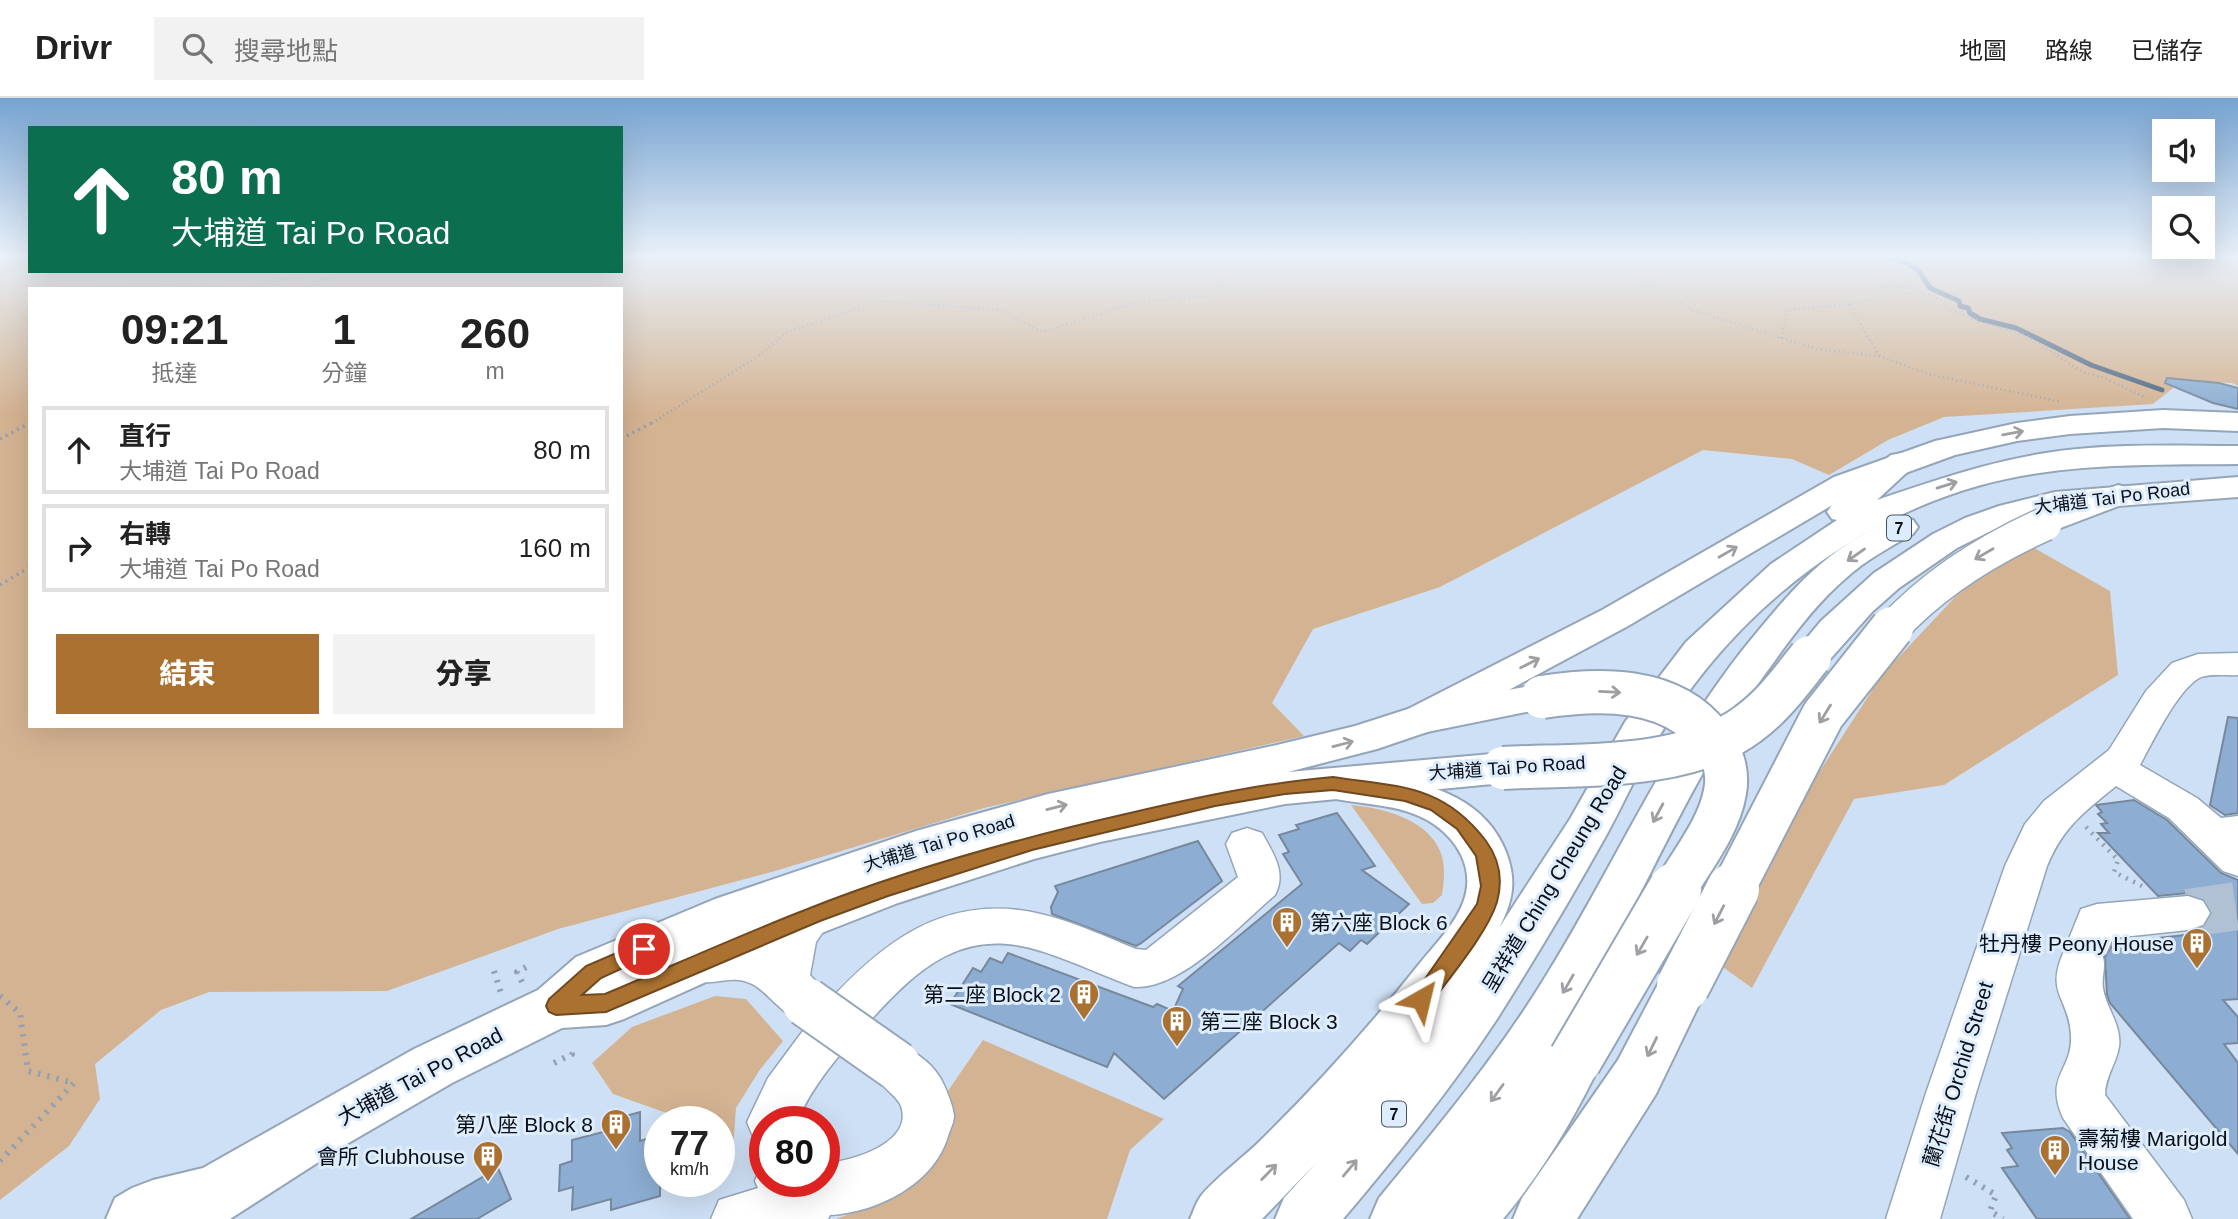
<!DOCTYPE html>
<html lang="zh-TW">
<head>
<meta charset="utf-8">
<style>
  body { margin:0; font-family:Helvetica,"Noto Sans TC",sans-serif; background:#f2f2f2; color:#222; height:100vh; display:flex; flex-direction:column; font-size:26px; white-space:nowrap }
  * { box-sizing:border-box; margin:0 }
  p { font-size:23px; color:#767676 }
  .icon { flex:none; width:38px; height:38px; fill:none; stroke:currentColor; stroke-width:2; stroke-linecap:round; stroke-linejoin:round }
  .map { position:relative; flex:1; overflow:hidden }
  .details { position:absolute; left:28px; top:189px; width:595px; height:441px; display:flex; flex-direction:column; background:#fff; border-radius:0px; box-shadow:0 7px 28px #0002 }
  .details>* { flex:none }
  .top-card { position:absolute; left:28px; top:28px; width:595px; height:147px; border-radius:0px; box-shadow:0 7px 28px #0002; background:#0b6e4f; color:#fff; overflow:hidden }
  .fabs { position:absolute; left:2152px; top:21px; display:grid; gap:14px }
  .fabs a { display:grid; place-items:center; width:63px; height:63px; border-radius:0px; background:#fff; box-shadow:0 7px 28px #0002; font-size:35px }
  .speed { position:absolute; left:644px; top:1008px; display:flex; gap:14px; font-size:35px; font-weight:700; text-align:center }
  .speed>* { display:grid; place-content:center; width:91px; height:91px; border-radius:50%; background:#fff; box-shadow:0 7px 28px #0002; line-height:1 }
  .speed small { font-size:18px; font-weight:400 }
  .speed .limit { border:10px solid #d22; background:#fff; color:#111 }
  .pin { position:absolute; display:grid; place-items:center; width:60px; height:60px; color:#fff; margin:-30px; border:4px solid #fff; border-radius:50%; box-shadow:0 2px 7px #0007 }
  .me { position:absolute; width:77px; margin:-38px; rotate:37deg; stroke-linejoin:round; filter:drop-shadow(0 0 5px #0008) }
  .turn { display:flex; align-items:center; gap:24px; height:147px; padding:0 28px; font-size:32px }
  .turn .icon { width:91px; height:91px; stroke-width:2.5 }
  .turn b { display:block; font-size:49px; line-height:60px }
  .eta { display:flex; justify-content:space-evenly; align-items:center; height:119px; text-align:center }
  .eta b { font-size:42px; font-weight:800; line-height:49px }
  .cta { display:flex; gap:14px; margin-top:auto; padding:14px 28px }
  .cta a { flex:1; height:80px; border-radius:0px; background:#ab7130; color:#fff; font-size:28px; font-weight:800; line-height:80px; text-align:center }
  .cta a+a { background:#f2f2f2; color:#222 }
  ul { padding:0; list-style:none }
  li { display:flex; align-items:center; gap:21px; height:88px; margin:0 14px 10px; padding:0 14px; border:4px solid #e0e0e0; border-radius:0px }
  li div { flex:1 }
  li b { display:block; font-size:26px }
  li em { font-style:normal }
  header { display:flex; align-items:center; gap:42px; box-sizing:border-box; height:98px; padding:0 35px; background:#fff; border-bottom:2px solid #e0e0e0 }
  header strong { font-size:33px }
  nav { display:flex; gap:38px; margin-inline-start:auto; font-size:24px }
  .search { width:490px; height:63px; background:#f2f2f2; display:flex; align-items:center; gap:18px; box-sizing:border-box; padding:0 24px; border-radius:0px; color:#767676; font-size:26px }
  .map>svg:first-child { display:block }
  .green { fill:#d4b392; fill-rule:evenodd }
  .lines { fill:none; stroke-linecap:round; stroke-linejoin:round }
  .stream { stroke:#4e6580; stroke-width:5 }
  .building { fill:#8daed2; stroke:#77889b; stroke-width:2 }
  .minor-tunnel { stroke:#b0c1d4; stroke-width:48; stroke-dasharray:48 24; stroke-linecap:butt }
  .minor-casing { stroke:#94a5b9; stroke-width:3 }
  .major-casing { stroke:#94a5b9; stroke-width:4 }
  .highway-casing { stroke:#94a5b9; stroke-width:4 }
  .path-far3 { stroke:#92a0b1; stroke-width:2.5; stroke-dasharray:1 3.5; stroke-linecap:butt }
  .path-far2 { stroke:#92a0b1; stroke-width:3.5; stroke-dasharray:2 4.5; stroke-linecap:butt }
  .path-far1 { stroke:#92a0b1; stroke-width:4.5; stroke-dasharray:2 6; stroke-linecap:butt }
  .path { stroke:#92a0b1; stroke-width:6; stroke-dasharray:2.5 7; stroke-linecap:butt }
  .minor { fill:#fff; fill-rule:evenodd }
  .major { fill:#fff; fill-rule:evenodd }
  .highway { fill:#fff; fill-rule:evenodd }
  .minor-bridge-casing { stroke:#94a5b9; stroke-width:52; stroke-linecap:butt }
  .major-bridge-casing { stroke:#94a5b9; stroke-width:46; stroke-linecap:butt }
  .highway-bridge-far2-casing { stroke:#94a5b9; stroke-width:36; stroke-linecap:butt }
  .highway-bridge-far1-casing { stroke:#94a5b9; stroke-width:46; stroke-linecap:butt }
  .highway-bridge-casing { stroke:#94a5b9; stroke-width:56; stroke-linecap:butt }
  .minor-bridge { stroke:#fff; stroke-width:48 }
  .major-bridge { stroke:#fff; stroke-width:42 }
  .highway-bridge-far2 { stroke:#fff; stroke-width:33 }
  .highway-bridge-far1 { stroke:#fff; stroke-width:42 }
  .highway-bridge { stroke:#fff; stroke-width:52 }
  .oneway { stroke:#9d9fa2 }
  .route { fill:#ab7130; stroke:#6f491f; stroke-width:2 }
  .labels { text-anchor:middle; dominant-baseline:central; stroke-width:6; stroke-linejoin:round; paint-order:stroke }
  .shield { fill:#deedfe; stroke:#49525c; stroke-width:2 }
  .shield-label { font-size:16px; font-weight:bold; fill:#090f16 }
  .street-label { font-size:18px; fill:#090f16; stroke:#deedfe }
  .near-street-label { font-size:21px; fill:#090f16; stroke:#deedfe }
  .near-poi-label { font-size:21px; fill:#090f16; stroke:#deedfe; text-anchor:end }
</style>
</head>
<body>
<header>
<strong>Drivr</strong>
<div class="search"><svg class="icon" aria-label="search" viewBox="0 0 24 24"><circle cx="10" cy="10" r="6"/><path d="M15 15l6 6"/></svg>搜尋地點</div>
<nav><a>地圖</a><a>路線</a><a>已儲存</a></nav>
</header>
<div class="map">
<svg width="2238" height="1121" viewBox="0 0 2238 1121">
  <rect width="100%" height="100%" fill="#cee0f5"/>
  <g class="green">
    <path d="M0,159H30V173H621V159H2238V288L2232,285L2182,283L2153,306L1944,319L1888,342L1829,377L1792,361L1703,352L1440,489L1313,531L1272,605L1304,638L984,710L775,773L558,831L387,893L209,894L161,912L95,966L100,1001L69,1048L0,1102ZM30,191H621V628H30Z"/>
    <path d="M2027,446L2110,493L2118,577L1944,687L1854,701L1752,890L1713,862L1796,710L1882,577L1957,497Z"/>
    <path d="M1351,707C1383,710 1427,721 1440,753C1446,767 1444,783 1442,797L1433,805L1422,806Z"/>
    <path d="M715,898L746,901L783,943L759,973L736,1010L733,1050L719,1071V1024H692L613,996L592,965L632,929Z"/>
    <path d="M983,942L1164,1021L1130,1052L1107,1121H836L868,1109Z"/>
  </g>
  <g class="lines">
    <path class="stream" d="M1887,159L1907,165L1918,172L1930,190L1959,203L1960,208L1968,210L1970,215L1980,221L2016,230L2091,267L2162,292"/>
  </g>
  <g class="building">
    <path d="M2167,280L2219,285L2238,290V311L2213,305L2165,285Z"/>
    <path d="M2228,619L2238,620V715L2225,717L2210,707Z"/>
    <path d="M2134,702L2167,722L2221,775L2238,782V901L2223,902L2238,919V945L2224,946L2238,965V1056L2110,905L2107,897L2105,859L2114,845L2194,836L2192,834L2205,828L2212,816L2204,801L2188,795L2158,798L2098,735H2109L2101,726L2107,725L2098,716L2102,714L2096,707Z"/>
    <path d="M1337,715L1375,768L1362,772L1409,806L1367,846L1361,842L1350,853L1339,845L1164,1001L1114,955L1107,969L950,906L973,870L981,874L990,860L1002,865L1008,855L1153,909L1157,906L1173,913L1183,891L1178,888L1302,786L1283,756L1289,754L1279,737L1299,731L1296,727Z"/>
    <path d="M1198,743L1222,783L1140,846L1136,848L1052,816L1051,809L1058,794L1055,788Z"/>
    <path d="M640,1014V1043L660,1037V1098L611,1112V1101L572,1112L573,1089L559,1093L560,1067L572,1063V1042L611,1032V1022Z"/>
    <path d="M2063,1030L2070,1034L2130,1121H2037L2002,1070L2018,1068L2007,1052L2012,1050L2002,1035Z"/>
    <path d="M498,1070L511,1101L477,1121H411Z"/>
  </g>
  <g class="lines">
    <path class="minor-tunnel" d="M2188,815L2238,808"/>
    <g class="minor-casing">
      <g id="minor">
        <path d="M2238,555V577C2227,578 2209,575 2199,580C2177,593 2153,643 2140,667L2197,700L2221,720L2238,718V778L2223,773L2169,720L2116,688C2084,714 2063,729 2047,768L1976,995L1940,1121H1886L1926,995L2005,768L2025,726L2044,703L2109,652L2146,593L2172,565L2198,556Z"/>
        <path d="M1247,730L1262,735C1273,755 1287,775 1275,797C1240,827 1181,892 1134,889C1104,878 1075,864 1044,854C964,827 919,869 869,924C842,953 812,987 797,1024H765V1045L754,1041L747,1024L768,980L811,922C791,929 770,896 754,887C733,876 720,886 700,884C696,883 690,880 685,878L678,865L685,852C715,841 739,842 769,853C778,822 793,793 828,805L835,817L816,844L810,877L822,890L829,903C881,847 937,802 1019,812C1059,817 1099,836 1136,851L1146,852L1238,779L1226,746L1232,735Z"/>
        <path d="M2188,798L2203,803L2210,815L2203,827L2188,832L2113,840L2106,856L2102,857C2107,867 2101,879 2103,890C2106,910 2122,927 2119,949C2116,966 2105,979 2105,997L2184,1102L2192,1121H2133L2063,1020C2044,977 2073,973 2071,937C2069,898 2043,896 2066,849L2070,847L2068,843L2081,811L2097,806Z"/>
        <path d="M897,946C917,954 935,967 944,987C948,996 953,1008 954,1018C954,1024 950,1032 948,1038C934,1086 878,1114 830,1117L828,1121H711L719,1102L758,1090L755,1083L762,1065L765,1064V1083H824V1065C851,1064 914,1045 901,1008C897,998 885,992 880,983C877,979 875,973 873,968L880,953Z"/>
      </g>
    </g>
    <g class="major-casing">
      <g id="major">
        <path d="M2163,312L2238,315V333L2163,330L2070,336L2017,343L1955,357L1856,393L1628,528L1436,631L1377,651L1288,674L1503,655L1518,659L1524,670L1518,681L1503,685L1285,706L1100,744L1034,761L898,805L768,856L624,921L606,927L562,930L452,985L345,1047L230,1121H106L115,1100L132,1090L153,1082L203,1070L414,951L538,892L576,859L715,801L916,733L1048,696L1277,647L1355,628L1408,611L1602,512L1834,379L1935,343L2017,325L2070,318Z"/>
        <path d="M2238,379V399L2063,412L2022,422L1989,434L1957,450L1899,490L1872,514L1824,568L1810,571L1796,568L1791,559L1821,523L1874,475L1933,436L1965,420L1999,408L2055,394Z"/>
      </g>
    </g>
    <g class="highway-casing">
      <g id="highway">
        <path d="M2238,348V366C2152,367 2065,364 1981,387C1845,425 1728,521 1657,642C1638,672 1624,705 1607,736C1572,799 1535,861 1497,921C1451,991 1397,1057 1343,1121H1275L1284,1100L1317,1064L1262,1121H1190C1193,1115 1195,1107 1199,1101C1208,1086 1245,1058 1260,1043C1317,987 1370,928 1420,865C1436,845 1460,822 1466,795C1472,767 1457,743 1435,727C1401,703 1356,708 1318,697L1311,686L1318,675C1340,668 1364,673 1386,678C1436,687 1486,703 1506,754C1517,783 1513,803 1499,830L1570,721L1625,624L1686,544L1771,466L1837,422L1832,421L1827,414L1832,407L1891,357L1902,355L1913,357L1918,364L1877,402C1947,378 2015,355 2089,350C2138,346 2189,348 2238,348Z"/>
        <path d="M2118,387L2129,390L2134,397L2129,404L2045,436L2033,433L2028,426L2033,419Z"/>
        <path d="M1901,419L1913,422L1918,429L1913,436C1890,449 1866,462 1846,480C1818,504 1795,534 1774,564C1686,681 1636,819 1561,943L1575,938L1594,945L1602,962C1576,1018 1543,1073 1503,1121H1370L1379,1100C1435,1032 1492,964 1539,889C1614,771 1667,641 1758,533C1785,500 1813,468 1849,445C1866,435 1882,424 1901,419Z"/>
        <path d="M1542,586L1556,590L1562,599L1556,608L1422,635L1408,631L1402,621L1408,611L1422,607Z"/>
        <path d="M1683,867L1701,873L1708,888L1656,996L1577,1121H1513L1522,1100L1618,962L1665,873Z"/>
      </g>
    </g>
    <g class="path-far3">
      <path d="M1603,159L1692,212L1817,251L1879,258L1928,276L2062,304"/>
      <path d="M1863,159L1892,182L1887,188L1908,189L1903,195L1927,196L1946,204L1944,208L1975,222L2027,238L2083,274L2105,280L2144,299"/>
      <path d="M2228,159L2238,167"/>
      <path d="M0,177L27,179L42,191"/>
      <path d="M74,191L168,187L242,191"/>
      <path d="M248,191L310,173"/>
      <path d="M305,191L339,173"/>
      <path d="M1781,240L1787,212L1849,206"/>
      <path d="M1879,258L1849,206C1863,205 1876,202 1881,188H1887"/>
      <path d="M652,325L757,259L787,234L878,203L1001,212L1042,234L1142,203L1209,198L1242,167L1295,159"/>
    </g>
    <g class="path-far2">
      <path d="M0,341L30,325"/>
      <path d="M621,341L655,323"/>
      <path d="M0,487L30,469"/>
    </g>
    <path class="path-far1" d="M2086,729L2118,762L2114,774L2142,788"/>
    <g class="path">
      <path d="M494,873L501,895"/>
      <path d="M522,884L517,874L528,868"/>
      <path d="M0,898L20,915L28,973L74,985L0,1063"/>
      <path d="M554,965L572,956L571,950"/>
      <path d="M1966,1079L1996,1097L1990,1113L2003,1121"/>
    </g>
    <use href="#minor" class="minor"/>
    <use href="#major" class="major"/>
    <use href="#highway" class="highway"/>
    <g class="minor-bridge-casing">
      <path id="minor-bridge" d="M806,904L897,968"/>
    </g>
    <g class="major-bridge-casing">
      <path id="major-bridge" d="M1503,670C1578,666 1686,673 1748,626C1773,608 1791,583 1810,559"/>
    </g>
    <g class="highway-bridge-far2-casing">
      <path id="highway-bridge-far2" d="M1891,532C1934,485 1987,452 2045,426"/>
    </g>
    <g class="highway-bridge-far1-casing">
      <g id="highway-bridge-far1">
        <path d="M1542,599C1599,590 1672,588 1710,639C1722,654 1729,674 1725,694C1719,729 1692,762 1674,793"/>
        <path d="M1732,793L1823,617L1892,530"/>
      </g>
    </g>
    <g class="highway-bridge-casing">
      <g id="highway-bridge">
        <path d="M1683,888L1733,791"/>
        <path d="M1575,962L1675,791"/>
      </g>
    </g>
    <use href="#minor-bridge" class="minor-bridge"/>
    <use href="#major-bridge" class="major-bridge"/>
    <use href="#highway-bridge-far2" class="highway-bridge-far2"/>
    <use href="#highway-bridge-far1" class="highway-bridge-far1"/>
    <use href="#highway-bridge" class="highway-bridge"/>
  </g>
  <defs><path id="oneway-shaft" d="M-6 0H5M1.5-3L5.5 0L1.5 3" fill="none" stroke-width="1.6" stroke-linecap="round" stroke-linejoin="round" transform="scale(1.75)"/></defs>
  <g class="oneway">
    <use href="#oneway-shaft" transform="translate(2013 335) rotate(-10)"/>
    <use href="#oneway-shaft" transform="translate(1947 387) rotate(-17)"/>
    <use href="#oneway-shaft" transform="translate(1728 454) rotate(-30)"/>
    <use href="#oneway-shaft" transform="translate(1984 456) rotate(150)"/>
    <use href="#oneway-shaft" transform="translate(1856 457) rotate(145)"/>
    <use href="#oneway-shaft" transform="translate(1530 565) rotate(-27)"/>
    <use href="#oneway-shaft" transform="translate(1610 594) rotate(3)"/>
    <use href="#oneway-shaft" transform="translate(1825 616) rotate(122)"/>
    <use href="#oneway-shaft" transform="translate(1343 646) rotate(-15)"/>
    <use href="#oneway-shaft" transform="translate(1057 709) rotate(-14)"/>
    <use href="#oneway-shaft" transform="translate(1658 715) rotate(118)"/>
    <use href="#oneway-shaft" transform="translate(1719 817) rotate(117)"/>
    <use href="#oneway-shaft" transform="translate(1642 848) rotate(120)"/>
    <use href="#oneway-shaft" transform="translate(1568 886) rotate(120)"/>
    <use href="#oneway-shaft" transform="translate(1652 949) rotate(116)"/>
    <use href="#oneway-shaft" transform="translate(1497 995) rotate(126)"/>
    <use href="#oneway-shaft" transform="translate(1350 1070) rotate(-50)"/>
    <use href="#oneway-shaft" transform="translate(1269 1074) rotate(-46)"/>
  </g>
  <linearGradient id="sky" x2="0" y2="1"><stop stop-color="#76a3d0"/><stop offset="0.5" stop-color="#e9f1fa"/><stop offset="1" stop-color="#e9f1fa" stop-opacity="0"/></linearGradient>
  <rect width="2238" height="316" fill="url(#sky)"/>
  <path class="route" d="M1333,679C1399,689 1443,686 1486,743C1500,762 1503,782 1497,804C1487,836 1449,880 1429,908L1421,910L1414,908L1411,901L1477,806L1481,788L1476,758L1457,731L1431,712L1405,703L1333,692L1285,696L1215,708L1032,752L888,798L820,823L606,914L556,917L549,914L546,908L549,901L586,868L644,843L651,845L654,851L651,857L601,880L582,897L605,896C672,868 738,838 805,812C910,770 1020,740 1130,715C1198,699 1264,685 1333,679Z"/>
  <defs>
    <g id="building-pin" transform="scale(1.575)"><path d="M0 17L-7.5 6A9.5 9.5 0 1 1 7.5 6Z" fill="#ab7130" stroke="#deedfe"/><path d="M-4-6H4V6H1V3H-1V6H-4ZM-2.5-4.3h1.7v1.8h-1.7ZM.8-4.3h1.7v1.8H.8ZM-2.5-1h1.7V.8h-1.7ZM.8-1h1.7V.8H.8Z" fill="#fff"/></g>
  </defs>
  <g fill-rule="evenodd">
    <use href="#building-pin" x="1287" y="824"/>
    <use href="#building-pin" x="2197" y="845"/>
    <use href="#building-pin" x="1084" y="896"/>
    <use href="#building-pin" x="1177" y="923"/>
    <use href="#building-pin" x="616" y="1026"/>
    <use href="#building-pin" x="2055" y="1052"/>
    <use href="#building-pin" x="488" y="1058"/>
  </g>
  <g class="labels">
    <g class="shield">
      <rect x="1887" y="417.5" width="24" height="25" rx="5"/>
      <rect x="1382" y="1003.5" width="24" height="25" rx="5"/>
    </g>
    <g class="shield-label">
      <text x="1899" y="430">7</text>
      <text x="1394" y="1016">7</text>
    </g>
    <g class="street-label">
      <text transform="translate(2112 400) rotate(-7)">大埔道 Tai Po Road</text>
      <text transform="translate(1507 670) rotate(-4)">大埔道 Tai Po Road</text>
      <text transform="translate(939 745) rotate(-17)">大埔道 Tai Po Road</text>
    </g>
    <g class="near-street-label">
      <text transform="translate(1554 781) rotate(-59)">呈祥道 Ching Cheung Road</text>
      <text transform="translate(1958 976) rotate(-73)">蘭花街 Orchid Street</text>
      <text transform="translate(420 978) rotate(-28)">大埔道 Tai Po Road</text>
    </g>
    <g class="near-poi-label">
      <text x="1310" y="824" text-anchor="start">第六座 Block 6</text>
      <text x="2174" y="845">牡丹樓 Peony House</text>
      <text x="1061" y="896">第二座 Block 2</text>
      <text x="1200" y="923" text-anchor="start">第三座 Block 3</text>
      <text x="593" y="1026">第八座 Block 8</text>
      <text x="2078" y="1040" text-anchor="start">壽菊樓 Marigold<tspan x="2078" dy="24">House</tspan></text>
      <text x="465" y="1058">會所 Clubhouse</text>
    </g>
  </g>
</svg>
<div class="fabs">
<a><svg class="icon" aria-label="sound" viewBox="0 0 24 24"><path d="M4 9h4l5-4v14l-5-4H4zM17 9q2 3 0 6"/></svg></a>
<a><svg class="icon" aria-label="search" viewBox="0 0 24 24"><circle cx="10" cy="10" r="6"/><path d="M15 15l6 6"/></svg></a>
</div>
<div class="speed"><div>77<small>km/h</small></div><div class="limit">80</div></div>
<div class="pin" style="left:644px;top:851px;background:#d93025"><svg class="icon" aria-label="arrive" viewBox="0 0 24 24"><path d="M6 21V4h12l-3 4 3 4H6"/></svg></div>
<svg class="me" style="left:1421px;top:901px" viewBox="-20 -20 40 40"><path d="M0-17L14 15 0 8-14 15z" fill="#ab7130" stroke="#fff" stroke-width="4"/></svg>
<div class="top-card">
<div class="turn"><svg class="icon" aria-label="ahead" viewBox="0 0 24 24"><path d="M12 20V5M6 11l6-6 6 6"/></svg><div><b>80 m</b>大埔道 Tai Po Road</div></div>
</div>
<section class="details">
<div class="eta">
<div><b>09:21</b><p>抵達</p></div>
<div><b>1</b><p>分鐘</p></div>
<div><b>260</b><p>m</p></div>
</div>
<ul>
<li><svg class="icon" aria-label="ahead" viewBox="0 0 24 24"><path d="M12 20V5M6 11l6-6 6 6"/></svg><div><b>直行</b><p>大埔道 Tai Po Road</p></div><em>80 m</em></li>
<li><svg class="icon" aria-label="right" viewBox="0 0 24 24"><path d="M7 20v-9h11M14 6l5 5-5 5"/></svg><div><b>右轉</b><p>大埔道 Tai Po Road</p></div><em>160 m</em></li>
</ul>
<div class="cta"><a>結束</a><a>分享</a></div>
</section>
</div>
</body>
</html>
